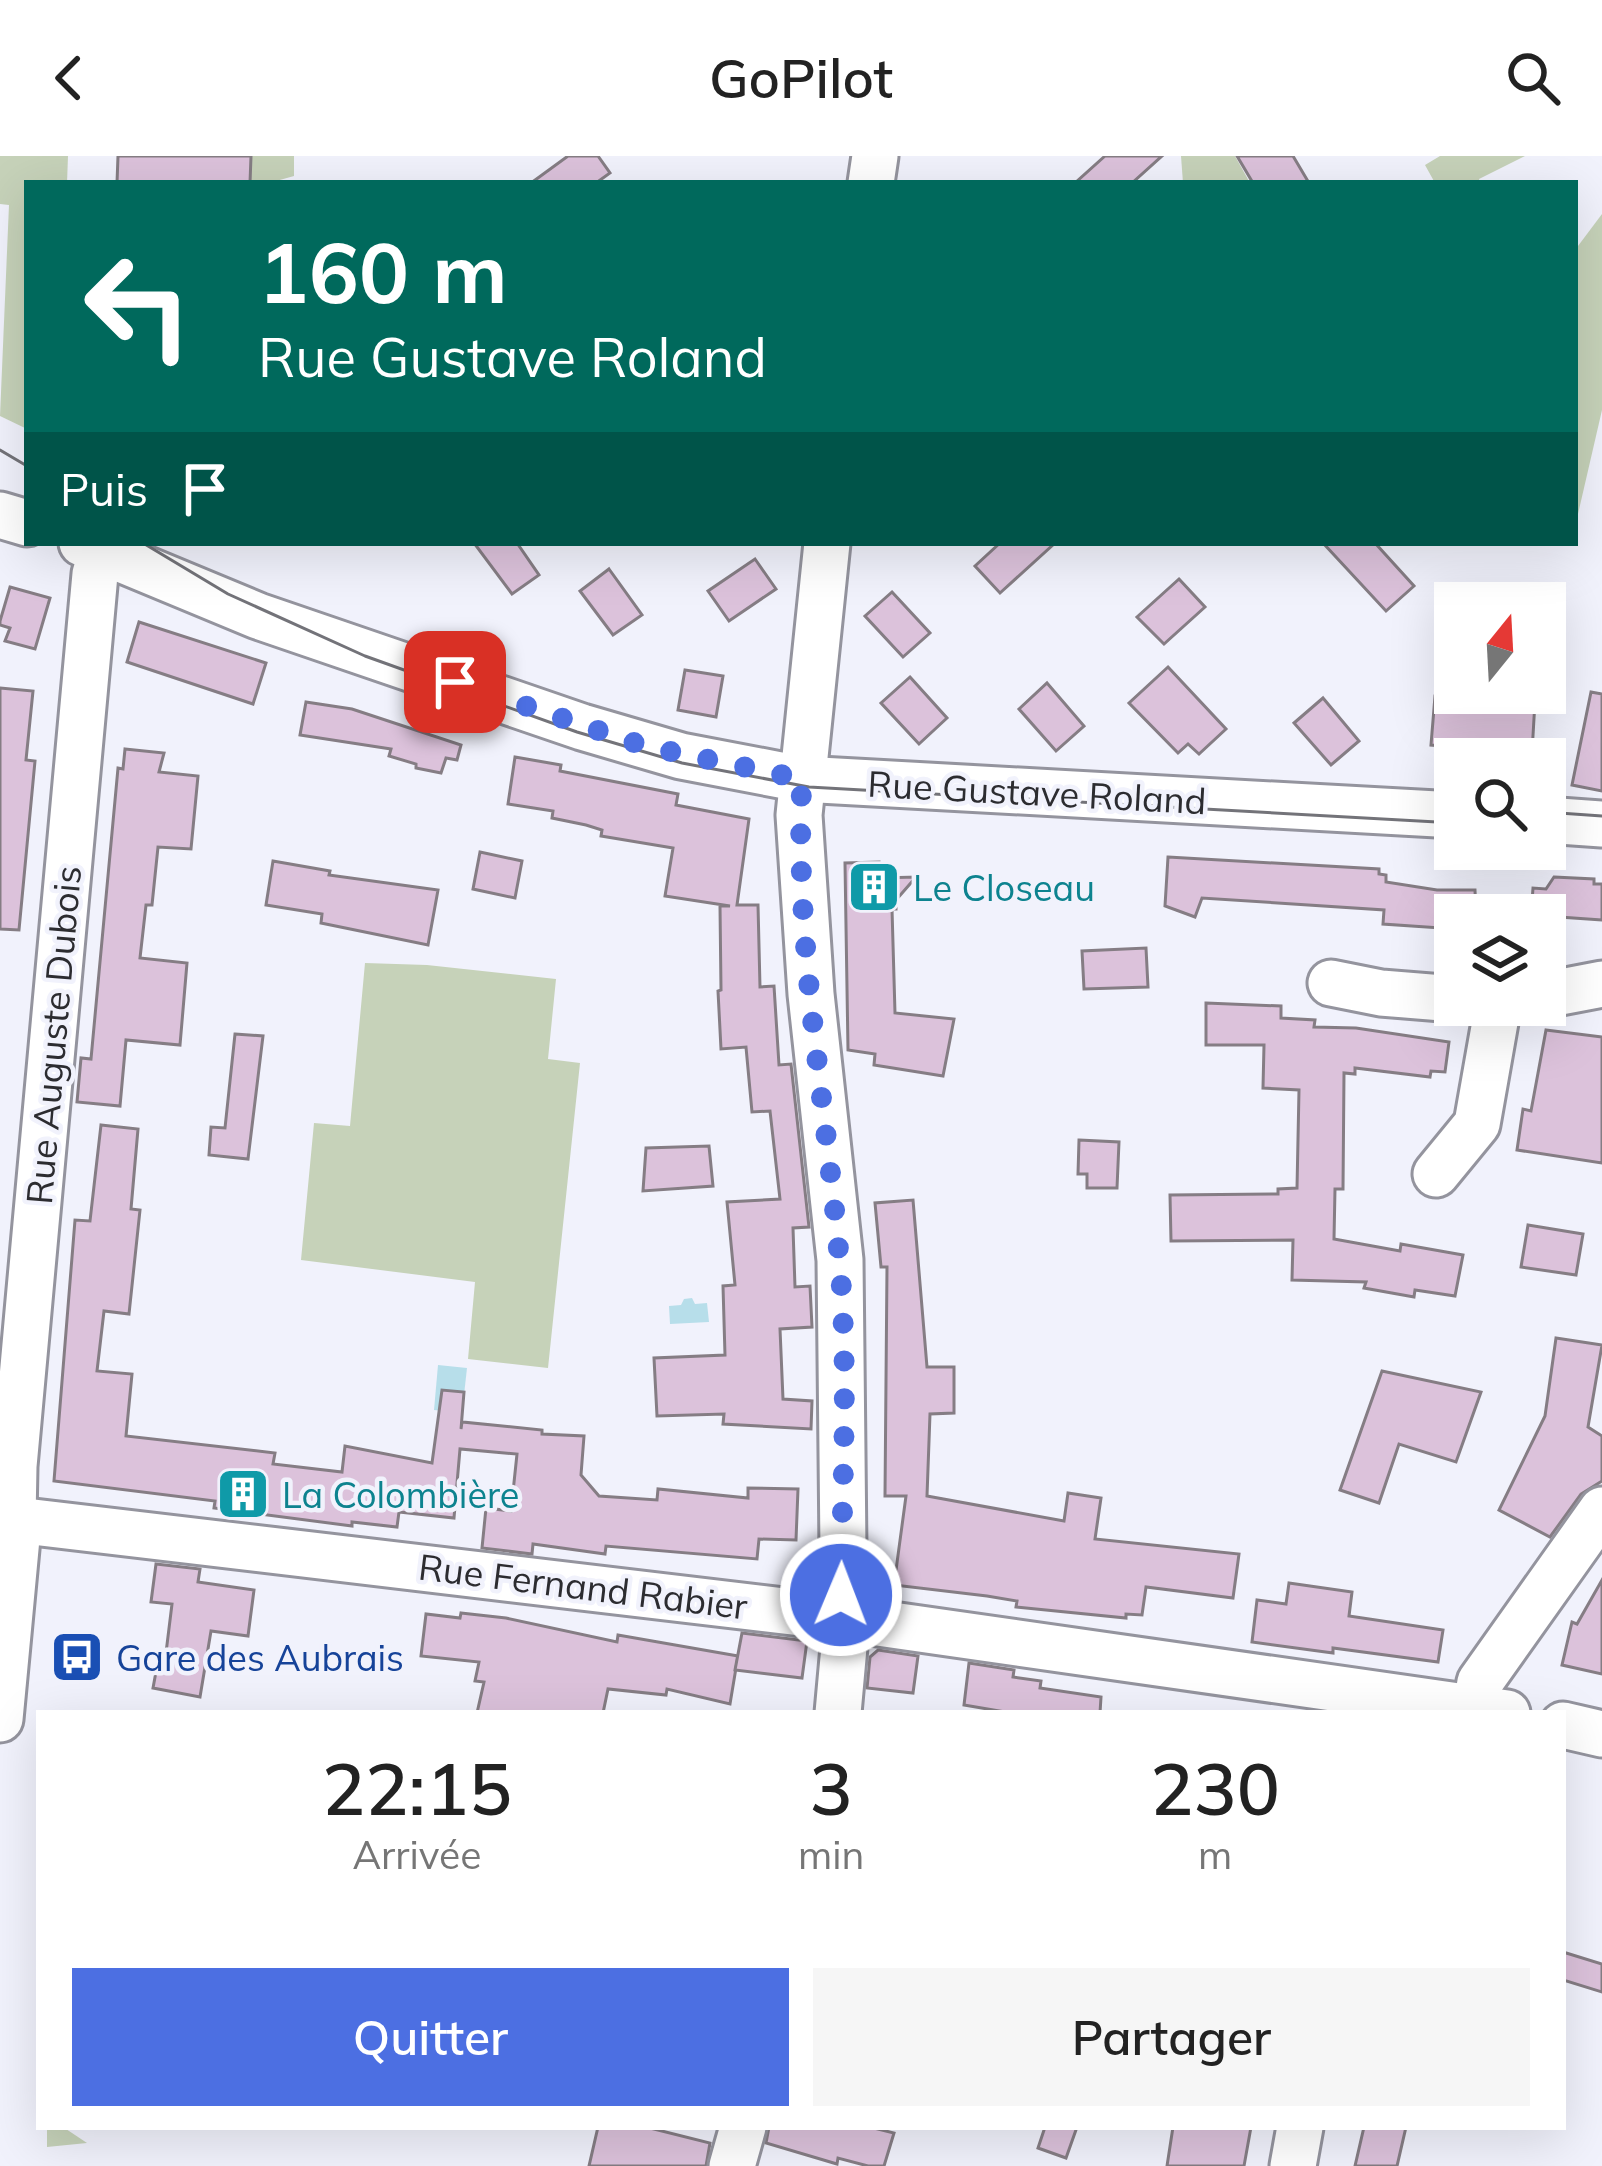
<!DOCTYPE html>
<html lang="fr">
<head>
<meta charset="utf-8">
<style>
  body { margin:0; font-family:Mulish,sans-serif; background:#f6f6f6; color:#222; height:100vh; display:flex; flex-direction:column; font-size:45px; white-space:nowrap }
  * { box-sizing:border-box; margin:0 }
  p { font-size:39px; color:#767676 }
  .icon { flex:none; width:66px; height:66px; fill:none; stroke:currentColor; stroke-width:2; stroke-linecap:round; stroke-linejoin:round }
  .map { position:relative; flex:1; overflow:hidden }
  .side { position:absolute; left:36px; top:1554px; width:1530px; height:420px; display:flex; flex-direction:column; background:#fff; border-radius:0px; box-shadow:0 12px 48px #0002 }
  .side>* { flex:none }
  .banner { position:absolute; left:24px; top:24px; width:1554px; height:366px; border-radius:0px; box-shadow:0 12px 48px #0002; background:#00695c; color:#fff; overflow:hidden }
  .needle { width:78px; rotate:18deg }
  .controls { position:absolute; left:1434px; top:426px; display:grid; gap:24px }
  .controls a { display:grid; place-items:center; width:132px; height:132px; border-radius:0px; background:#fff; box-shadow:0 12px 48px #0002; font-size:60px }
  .pin { position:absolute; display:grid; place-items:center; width:102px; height:102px; color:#fff; margin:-51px; border-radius:24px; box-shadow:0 6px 18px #0006 }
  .me { position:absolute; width:132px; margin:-66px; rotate:1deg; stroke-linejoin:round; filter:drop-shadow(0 0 9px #0008) }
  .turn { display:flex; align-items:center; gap:42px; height:252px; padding:0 36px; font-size:54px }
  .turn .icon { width:156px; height:156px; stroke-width:2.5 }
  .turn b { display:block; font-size:84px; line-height:102px }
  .then { display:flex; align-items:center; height:114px; padding:0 36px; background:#0003; gap:24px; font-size:45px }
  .eta { display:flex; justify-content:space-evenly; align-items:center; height:204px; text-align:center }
  .eta b { font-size:72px; font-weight:600; line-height:84px }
  .cta { display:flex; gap:24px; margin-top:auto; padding:24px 36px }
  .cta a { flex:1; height:138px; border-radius:0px; background:#4c6fe2; color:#fff; font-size:48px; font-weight:600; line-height:138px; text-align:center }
  .cta a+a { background:#f6f6f6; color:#222 }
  header { display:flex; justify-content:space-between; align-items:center; height:156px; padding:0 36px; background:#fff; font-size:54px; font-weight:600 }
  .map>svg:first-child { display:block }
  .green { fill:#c6d2b9 }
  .water { fill:#b7deea }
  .building { fill:#dcc2db; stroke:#857d84; stroke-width:3 }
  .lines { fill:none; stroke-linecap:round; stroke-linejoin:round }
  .minor-casing { stroke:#94949e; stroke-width:51 }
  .minor { stroke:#fff; stroke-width:45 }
  .tram { stroke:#737379; stroke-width:3 }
  .route { stroke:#4c6fe2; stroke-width:21; stroke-dasharray:0 37.8 }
  .labels { text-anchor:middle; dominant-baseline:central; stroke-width:9; stroke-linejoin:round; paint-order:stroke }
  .street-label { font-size:36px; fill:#2c2c30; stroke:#f1f2fc }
  .culture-label { font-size:36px; fill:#0d838f; stroke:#f1f2fc; text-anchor:start }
  .transit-label { font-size:36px; fill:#164399; stroke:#f1f2fc; text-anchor:start }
</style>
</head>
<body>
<header><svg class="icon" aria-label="back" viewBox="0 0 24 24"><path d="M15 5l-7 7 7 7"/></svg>GoPilot<svg class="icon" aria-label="search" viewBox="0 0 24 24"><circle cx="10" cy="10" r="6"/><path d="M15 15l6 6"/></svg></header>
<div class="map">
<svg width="1602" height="2010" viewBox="0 0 1602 2010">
  <rect width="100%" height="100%" fill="#f1f2fc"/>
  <g class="green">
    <path d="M0,0H68L67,27H27V273L0,260L9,49L0,48Z"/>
    <path d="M251,0H294V20L269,27H250Z"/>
    <path d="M1181,0H1235L1250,27H1183Z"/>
    <path d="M1440,0H1525L1479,23L1480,27H1435L1425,9Z"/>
    <path d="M1602,58V254L1575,371V203L1578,200L1575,194V94Z"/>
    <path d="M365,807L427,809L556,823L548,903L580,907L548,1212L468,1203L475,1126L301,1104L314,967L350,970Z"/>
    <path d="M47,1971H63L87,1987L47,1991Z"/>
  </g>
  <g class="water">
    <path d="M692,1142L695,1148L707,1147L709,1166L670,1168L669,1150L681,1149L684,1143Z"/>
    <path d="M438,1209L467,1212L462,1257L434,1254Z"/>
  </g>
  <g class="building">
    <path d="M118,0H251L250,27H117Z"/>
    <path d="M568,0H598L610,17L596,27H531Z"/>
    <path d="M1105,0H1162L1132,27H1075Z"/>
    <path d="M1237,0H1293L1309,27H1253Z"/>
    <path d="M474,387H517L539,419L512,438Z"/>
    <path d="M1000,387H1055L1000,437L975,410Z"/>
    <path d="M1323,387H1375L1414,430L1386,455Z"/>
    <path d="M755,403L776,433L729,465L708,435Z"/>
    <path d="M609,413L642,459L613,479L580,435Z"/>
    <path d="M1179,423L1205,451L1164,488L1137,461Z"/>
    <path d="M10,431L50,442L35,493L5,485L10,472L0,469V465Z"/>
    <path d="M892,436L930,477L903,501L865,460Z"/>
    <path d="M139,466L266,507L253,548L127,506Z"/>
    <path d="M1168,511L1226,573L1199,598L1188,588L1178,597L1129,547Z"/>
    <path d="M685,514L723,520L716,561L678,554Z"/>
    <path d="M910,521L947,562L919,588L881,547Z"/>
    <path d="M1047,527L1084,570L1056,595L1019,553Z"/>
    <path d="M0,532L33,535L26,604L35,605L19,774L0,773Z"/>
    <path d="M1591,536L1602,538V635L1572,629Z"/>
    <path d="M1435,540L1535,545L1532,597L1431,589Z"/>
    <path d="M1323,542L1359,585L1331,609L1294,567Z"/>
    <path d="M306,546L352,553L461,589L457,604L446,602L441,617L416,612V608L389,600L391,593L300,579Z"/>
    <path d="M125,593L164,597L159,616L198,620L191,693L158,691L152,749H146L140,802L187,807L180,889L126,884L120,950L77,946L81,902L91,903L118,612L123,613Z"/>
    <path d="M515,601L561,609L560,615L678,638L676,649L749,663L737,749H758L760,831L774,830L779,909L791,908L809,1071L793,1072L795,1131L810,1130L812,1171L780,1173L783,1243L812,1245L811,1273L723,1268L724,1258L657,1260L654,1202L725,1199L723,1130L735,1129L727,1046L780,1043L770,955L752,956L746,891L721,893L718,835L721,834L720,750H730L665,740L673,692L601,680L602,674L586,669L552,662L553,655L508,648Z"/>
    <path d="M480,696L522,705L515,742L473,733Z"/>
    <path d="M1168,701L1379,713V718L1386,719V726L1437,734H1475L1476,759H1455V773L1383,768L1384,754L1202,742L1195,761L1165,750Z"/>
    <path d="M273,705L330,715L329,719L438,734L428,789L321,767L322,758L266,749Z"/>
    <path d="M879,706V722L916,721L896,744V753H892L895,857L954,863L943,920L874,909L875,898L848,894L845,707Z"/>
    <path d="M1554,721L1594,723V728H1602V764L1531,759L1533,732L1546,733Z"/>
    <path d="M1146,792L1148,831L1084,833L1082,795Z"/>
    <path d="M1206,847L1281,850V862L1315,864L1314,871L1356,872L1449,886L1445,916L1431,915L1430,921L1355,912V918L1344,917L1343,1033H1335L1334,1083L1400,1095L1401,1088L1463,1099L1455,1140L1415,1134L1414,1141L1364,1132L1366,1126L1292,1124L1293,1084L1171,1085L1170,1039L1278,1038V1033L1297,1032L1299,934L1263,932L1264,889H1206Z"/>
    <path d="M1546,874L1602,881V1007L1517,994L1523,953L1531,955Z"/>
    <path d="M235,878L263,880L248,1003L209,999L211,971L225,972Z"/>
    <path d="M101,969L138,973L131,1053L140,1054L129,1158L104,1155L97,1215L132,1218L126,1280L275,1297L273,1308L342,1316L345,1290L432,1307L442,1234L464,1236L461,1273L462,1266L542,1274V1278L584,1280L581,1319L599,1340L657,1344L658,1333L748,1342V1332L798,1333L796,1384L759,1383L757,1403L606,1390L605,1398L533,1388L532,1398L482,1392L486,1352L511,1355L517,1298L460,1293L454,1362L399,1356L397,1371L352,1366V1370L214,1352L215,1345L54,1325L75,1064L90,1065Z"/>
    <path d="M1079,984L1119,986L1117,1032H1087V1018H1078Z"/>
    <path d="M709,990L713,1030L643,1035L646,992Z"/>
    <path d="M913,1044L927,1211H954V1257L930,1258L927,1340L1064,1365L1068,1337L1101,1342L1095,1383L1239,1398L1233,1442L1146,1431L1142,1459L1126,1458V1462L1016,1451L1017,1445L987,1440L894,1429L906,1340H885L887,1111H881L875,1047Z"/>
    <path d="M1528,1069L1583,1078L1576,1119L1521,1111Z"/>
    <path d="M1556,1182L1602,1189L1588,1271L1602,1280V1325L1581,1338L1550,1381L1499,1354L1545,1260Z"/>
    <path d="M1382,1215L1481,1236L1456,1306L1399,1288L1379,1347L1340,1334Z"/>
    <path d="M156,1408L200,1413L198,1426L254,1434L248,1480L211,1475L200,1541L153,1532L158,1505H165L172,1448L151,1446Z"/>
    <path d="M1602,1424V1518L1562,1509L1572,1466L1577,1468Z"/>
    <path d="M1289,1427L1352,1436L1349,1460L1443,1474L1438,1506L1333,1492V1497L1252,1486L1257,1444L1286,1448Z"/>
    <path d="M461,1457L506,1462L617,1486L618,1479L738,1500L730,1548L667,1533L666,1539L608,1533L603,1557H477L484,1526L475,1525L479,1506L421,1500L426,1458L460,1462Z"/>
    <path d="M742,1477L807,1485L802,1522L735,1514Z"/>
    <path d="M878,1494L918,1500L913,1537L867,1532L870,1501Z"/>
    <path d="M969,1507L1014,1514L1013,1521L1041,1525L1040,1532L1101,1541L1100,1557H1011L964,1549Z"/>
    <path d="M1563,1796L1602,1808V1836L1563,1824Z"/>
    <path d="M598,1971H646L710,1987L706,2010H589Z"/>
    <path d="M769,1971H870L894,1977L884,2010H868L838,2002L837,2008L766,1987Z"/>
    <path d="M1045,1971H1077L1066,2002L1038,1992Z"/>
    <path d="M1173,1971H1251L1244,2010H1167Z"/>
    <path d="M1364,1971H1406L1397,2010H1355Z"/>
  </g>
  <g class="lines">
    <g class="minor-casing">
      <g id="minor">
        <path d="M871,27L875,0"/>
        <path d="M0,359L27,367"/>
        <path d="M82,387L258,460L582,571L681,600L801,623L1455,659"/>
        <path d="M827,387L799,659L811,838L840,1104L844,1491L838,1557"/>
        <path d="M1545,664L1602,668"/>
        <path d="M1331,827L1381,837L1455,843"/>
        <path d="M1545,839L1602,828"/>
        <path d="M1436,1018L1477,968L1498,849"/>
        <path d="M0,1362L843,1462L1507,1557"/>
        <path d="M1476,1550L1480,1526L1602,1354"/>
        <path d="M0,1563L17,1382L13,1363L14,1310L95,418L102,395"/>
        <path d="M1563,1569L1602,1578"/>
        <path d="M732,2010L743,1971"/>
        <path d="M1293,2010L1300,1971"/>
      </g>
    </g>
    <use href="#minor" class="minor"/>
    <g class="tram">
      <path d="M0,294L27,310"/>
      <path d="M143,387L228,438L365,500L577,576L682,607L809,631L1455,667"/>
      <path d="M1545,656L1602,660"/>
    </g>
  </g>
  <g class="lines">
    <path class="route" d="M455,526L644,590L802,623C794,782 825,941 839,1099C849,1212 842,1326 841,1439"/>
  </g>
  <defs>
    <g id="building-square" transform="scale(2.7)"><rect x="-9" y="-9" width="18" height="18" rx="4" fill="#0f9aa8" stroke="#f1f2fc"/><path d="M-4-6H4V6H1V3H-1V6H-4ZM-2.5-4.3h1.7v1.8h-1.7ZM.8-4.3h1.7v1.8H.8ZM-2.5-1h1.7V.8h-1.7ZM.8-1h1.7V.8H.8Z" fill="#fff"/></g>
    <g id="bus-square" transform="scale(2.7)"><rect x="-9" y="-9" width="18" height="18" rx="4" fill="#1a4fb4" stroke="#f1f2fc"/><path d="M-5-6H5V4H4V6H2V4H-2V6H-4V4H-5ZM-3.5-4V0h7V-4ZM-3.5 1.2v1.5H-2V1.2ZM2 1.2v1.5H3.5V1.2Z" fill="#fff"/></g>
  </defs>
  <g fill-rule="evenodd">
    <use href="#building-square" x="874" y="731"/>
    <use href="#building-square" x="243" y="1338"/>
    <use href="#bus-square" x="77" y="1501"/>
  </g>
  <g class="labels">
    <g class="street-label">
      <text transform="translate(1037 636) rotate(3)">Rue Gustave Roland</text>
      <text transform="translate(53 879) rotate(-85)">Rue Auguste Dubois</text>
      <text transform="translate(583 1430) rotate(7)">Rue Fernand Rabier</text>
    </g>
    <g class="culture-label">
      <text x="913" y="731">Le Closeau</text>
      <text x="282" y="1338">La Colombière</text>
    </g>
    <g class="transit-label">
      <text x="116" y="1501">Gare des Aubrais</text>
    </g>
  </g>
</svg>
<div class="controls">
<a><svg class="needle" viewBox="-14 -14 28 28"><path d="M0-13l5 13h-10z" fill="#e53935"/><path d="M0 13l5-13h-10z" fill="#767676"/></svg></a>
<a><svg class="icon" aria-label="search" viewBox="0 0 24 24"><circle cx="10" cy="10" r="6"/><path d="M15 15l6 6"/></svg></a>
<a><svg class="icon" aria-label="layers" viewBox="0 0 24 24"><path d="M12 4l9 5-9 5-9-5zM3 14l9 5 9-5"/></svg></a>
</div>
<div class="pin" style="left:455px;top:526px;background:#d93025"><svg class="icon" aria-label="arrive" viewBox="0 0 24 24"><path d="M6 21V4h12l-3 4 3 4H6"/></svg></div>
<svg class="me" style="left:841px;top:1439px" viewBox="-20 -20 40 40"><circle r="17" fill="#4c6fe2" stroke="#fff" stroke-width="3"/><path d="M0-11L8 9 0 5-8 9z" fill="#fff"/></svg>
<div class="banner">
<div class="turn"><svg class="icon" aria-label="left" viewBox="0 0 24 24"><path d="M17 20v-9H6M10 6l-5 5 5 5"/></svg><div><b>160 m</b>Rue Gustave Roland</div></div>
<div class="then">Puis<svg class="icon" aria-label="arrive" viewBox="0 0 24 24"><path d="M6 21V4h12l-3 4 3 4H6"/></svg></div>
</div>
<section class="side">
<div class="eta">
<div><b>22:15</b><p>Arrivée</p></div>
<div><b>3</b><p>min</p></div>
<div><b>230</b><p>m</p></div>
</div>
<div class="cta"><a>Quitter</a><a>Partager</a></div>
</section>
</div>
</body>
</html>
